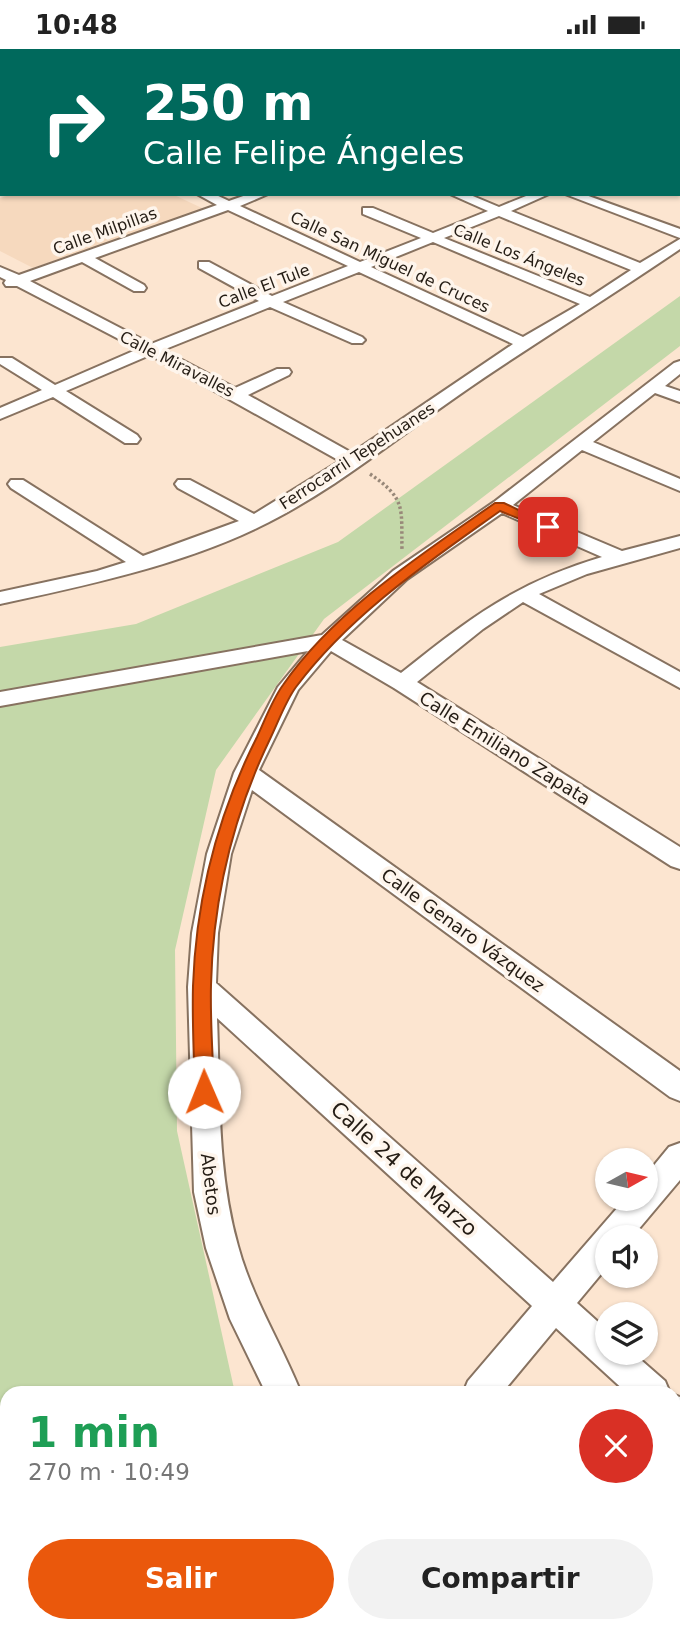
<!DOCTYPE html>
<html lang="es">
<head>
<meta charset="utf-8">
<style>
  body { margin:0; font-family:"DejaVu Sans",sans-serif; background:#f2f2f2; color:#222; height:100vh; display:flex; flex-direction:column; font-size:26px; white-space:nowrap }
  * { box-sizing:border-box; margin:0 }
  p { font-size:23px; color:#767676 }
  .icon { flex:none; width:38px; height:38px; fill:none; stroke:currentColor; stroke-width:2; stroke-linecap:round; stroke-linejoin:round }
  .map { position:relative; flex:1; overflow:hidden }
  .drawer { position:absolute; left:0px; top:1337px; width:681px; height:247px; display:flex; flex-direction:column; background:#fff; border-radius:21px 21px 0 0; box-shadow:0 2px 5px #0004 }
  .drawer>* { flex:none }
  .top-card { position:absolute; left:0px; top:0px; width:681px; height:147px; box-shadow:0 2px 5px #0004; background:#00695c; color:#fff; overflow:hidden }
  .needle { width:46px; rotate:82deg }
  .tools { position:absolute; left:595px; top:1099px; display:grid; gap:14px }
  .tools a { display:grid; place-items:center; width:63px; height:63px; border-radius:50%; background:#fff; box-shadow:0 2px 5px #0004; font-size:35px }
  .pin { position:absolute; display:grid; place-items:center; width:60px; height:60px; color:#fff; margin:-30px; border-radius:14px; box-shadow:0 4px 10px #0006 }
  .me { position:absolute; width:77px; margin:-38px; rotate:359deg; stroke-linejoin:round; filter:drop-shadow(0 0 5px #0008) }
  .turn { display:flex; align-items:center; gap:24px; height:147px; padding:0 28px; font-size:32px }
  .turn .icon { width:91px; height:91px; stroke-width:2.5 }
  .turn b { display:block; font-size:49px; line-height:60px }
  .round { display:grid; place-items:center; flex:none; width:74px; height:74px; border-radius:37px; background:#f2f2f2 }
  .head { display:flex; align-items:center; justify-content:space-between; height:119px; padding:0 28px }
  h1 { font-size:42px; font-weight:600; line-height:52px; color:#1e9e55 }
  .primary-button { display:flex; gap:14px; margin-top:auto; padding:14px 28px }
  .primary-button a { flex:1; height:80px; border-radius:42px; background:#ea580c; color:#fff; font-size:28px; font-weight:600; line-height:80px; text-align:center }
  .primary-button a+a { background:#f2f2f2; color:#222 }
  .status { display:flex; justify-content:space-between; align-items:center; height:49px; padding:0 35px; background:#fff; direction:ltr }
  .status svg { height:19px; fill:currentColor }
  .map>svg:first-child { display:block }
  .built { fill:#f6d9be }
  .green { fill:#c4d8a9 }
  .building { fill:#735f4d; stroke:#504236; stroke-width:2 }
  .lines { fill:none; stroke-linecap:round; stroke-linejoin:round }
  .lane-casing { stroke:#877260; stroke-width:16 }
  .street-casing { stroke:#877260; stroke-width:4 }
  .secondary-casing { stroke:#877260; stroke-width:3 }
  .path { stroke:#988879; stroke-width:3.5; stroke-dasharray:2.5 2.5; stroke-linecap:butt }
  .lane { stroke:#fff; stroke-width:12 }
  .street { fill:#fff; fill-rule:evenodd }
  .secondary { fill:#ffe8e8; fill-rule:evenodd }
  .route { fill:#ea580c; stroke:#983908; stroke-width:2 }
  .labels { text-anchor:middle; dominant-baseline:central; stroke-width:7; stroke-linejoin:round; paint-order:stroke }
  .far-street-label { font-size:16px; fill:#241c14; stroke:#fef5ec }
  .street-label { font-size:18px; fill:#241c14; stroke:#fef5ec }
  .near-street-label { font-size:21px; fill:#241c14; stroke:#fef5ec }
</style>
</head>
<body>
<div class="status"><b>10:48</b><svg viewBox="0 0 49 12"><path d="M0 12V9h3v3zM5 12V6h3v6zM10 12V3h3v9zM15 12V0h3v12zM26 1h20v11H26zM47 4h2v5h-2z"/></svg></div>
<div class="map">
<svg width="680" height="1583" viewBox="0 0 680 1583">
  <rect width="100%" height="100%" fill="#fce5d0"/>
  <path class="built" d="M14,145H172L204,160L33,219L0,202V149Z"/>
  <g class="green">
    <path d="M680,247V297L324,570L216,721L175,901L177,1082L235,1344H7V1524L0,1514V598L136,575L338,493Z"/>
    <path d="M45,1577H380L384,1583H49Z"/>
  </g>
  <path class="building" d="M680,36V63H679V37Z"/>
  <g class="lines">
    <g class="lane-casing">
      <g id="lane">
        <path d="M381,0L386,2"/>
        <path d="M598,0L604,2"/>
        <path d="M360,2L367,0"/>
        <path d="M404,2L411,0"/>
        <path d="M507,2L514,0"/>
        <path d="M532,2L538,0"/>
        <path d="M633,2L634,0"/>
      </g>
    </g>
    <g class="street-casing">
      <g id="street">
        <path d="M18,0H34L17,2Z"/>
        <path d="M80,0H93L94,2H81Z"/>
        <path d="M173,0H187L188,2H174Z"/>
        <rect x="0" y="3" width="2" height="7"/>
        <rect x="0" y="48" width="2" height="7"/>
        <path d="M2,136V144L0,145V137Z"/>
        <path d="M197,145H214L229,152L249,145H268L240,157L360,213L421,189L363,165V159H373L433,184L488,162L450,145H468L499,158L531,145H549L511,162L640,214L680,190V200C607,250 531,296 459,346C394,391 330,444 259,478C178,517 87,536 0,555V543L97,522L126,513L11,439L8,435L11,431H23L143,507L239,472L178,439L175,435L178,431H190L254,465L340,412L150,306L66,342L137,386L140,390L137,394H125L53,348L0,370V359L42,341L0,315V309H12L55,336L138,300L17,237H6L4,234L6,231L0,228V218L19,226L217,156ZM228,161L348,217L272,247L209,213H199V219L259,252L151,295L30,232L82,213L134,242H144L146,239L144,236L95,209ZM499,167L631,221L590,248L444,189ZM433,193L580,255L523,288L371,218ZM359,223L513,295L352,404L248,346L289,326L291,323L289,320H277L235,339L163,301L270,258L352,294H362L365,291L362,288L283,253Z"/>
        <path d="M565,145H583L680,180V189Z"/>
        <path d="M680,312V325L665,337L680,342V353L655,344L593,393L680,430V442L582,401L513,456L622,502L680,487V499L587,525L539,545L680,623V639L523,553L483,580L417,633L680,798V820L671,817L394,639L331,602L298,641L259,721L680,1022V1052L670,1048L252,741L231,805L218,884L216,934L553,1233L625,1150H646V1126L669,1098L680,1094V1131L632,1188H607V1218L577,1254L607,1281V1304H633L665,1332L670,1344H627L556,1279L502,1344H463L468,1332L532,1257L217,969C220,1045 217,1123 238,1197C252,1249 281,1294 301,1344H266L230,1270L206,1199L194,1143L188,938L192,884L207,805L234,724L278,638L308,602L0,657V643L322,586L393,522L494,453L674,314ZM502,464L602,508C515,534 470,569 401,624L342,591L407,530Z"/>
        <path d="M674,1346L680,1348V1386L674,1383Z"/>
        <path d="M409,1577H450L453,1583H411Z"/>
      </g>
    </g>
    <g class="secondary-casing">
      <g id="secondary">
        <path d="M294,0H312L313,2H295Z"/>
        <path d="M327,0H345L346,2H328Z"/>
        <rect x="679" y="122" width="1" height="10"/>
      </g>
    </g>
    <path class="path" d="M370,425C407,450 401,460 402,501"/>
    <use href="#lane" class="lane"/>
    <use href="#street" class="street"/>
    <use href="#secondary" class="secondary"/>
  </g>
  <path class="route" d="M495,454H504L554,478L544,480L500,462C427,514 351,565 296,638C285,653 278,674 270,690C233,767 213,851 211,936C210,972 213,1007 214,1043L211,1049L204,1051L198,1049L195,1043C194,1008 192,972 193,937C196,850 218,765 257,688C265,671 272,651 283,636C334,562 422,505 495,454Z"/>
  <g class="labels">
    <g class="far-street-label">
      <text transform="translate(105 182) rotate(-20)">Calle Milpillas</text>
      <text transform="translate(519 206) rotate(22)">Calle Los Ángeles</text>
      <text transform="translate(390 213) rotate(25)">Calle San Miguel de Cruces</text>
      <text transform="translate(264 237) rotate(-21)">Calle El Tule</text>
      <text transform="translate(177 315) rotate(27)">Calle Miravalles</text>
      <text transform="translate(357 407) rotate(-33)">Ferrocarril Tepehuanes</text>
    </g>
    <g class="street-label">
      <text transform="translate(505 699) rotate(32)">Calle Emiliano Zapata</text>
      <text transform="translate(463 881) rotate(36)">Calle Genaro Vázquez</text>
      <text transform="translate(211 1135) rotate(83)">Abetos</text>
    </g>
    <g class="near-street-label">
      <text transform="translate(404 1120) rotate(42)">Calle 24 de Marzo</text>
    </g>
  </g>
</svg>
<div class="tools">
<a><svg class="needle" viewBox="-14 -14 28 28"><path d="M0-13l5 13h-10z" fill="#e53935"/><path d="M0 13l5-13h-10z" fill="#767676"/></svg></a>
<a><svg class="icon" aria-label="sound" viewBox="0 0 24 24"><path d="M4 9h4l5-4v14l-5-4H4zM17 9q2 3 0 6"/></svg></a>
<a><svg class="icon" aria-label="layers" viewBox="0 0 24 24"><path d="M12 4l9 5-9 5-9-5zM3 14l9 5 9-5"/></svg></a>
</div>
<div class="pin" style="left:548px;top:478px;background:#d93025"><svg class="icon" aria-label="arrive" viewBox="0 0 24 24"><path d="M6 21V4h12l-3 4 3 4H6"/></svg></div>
<svg class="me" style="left:204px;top:1043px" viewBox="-20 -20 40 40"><circle r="19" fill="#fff"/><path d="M0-13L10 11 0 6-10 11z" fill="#ea580c"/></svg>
<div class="top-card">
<div class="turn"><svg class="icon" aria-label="right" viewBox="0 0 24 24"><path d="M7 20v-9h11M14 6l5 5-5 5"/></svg><div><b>250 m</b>Calle Felipe Ángeles</div></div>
</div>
<section class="drawer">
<div class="head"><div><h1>1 min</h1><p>270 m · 10:49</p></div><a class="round" style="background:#d93025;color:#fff"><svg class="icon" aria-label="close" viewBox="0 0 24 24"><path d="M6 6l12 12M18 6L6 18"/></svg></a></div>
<div class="primary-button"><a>Salir</a><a>Compartir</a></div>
</section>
</div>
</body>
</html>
